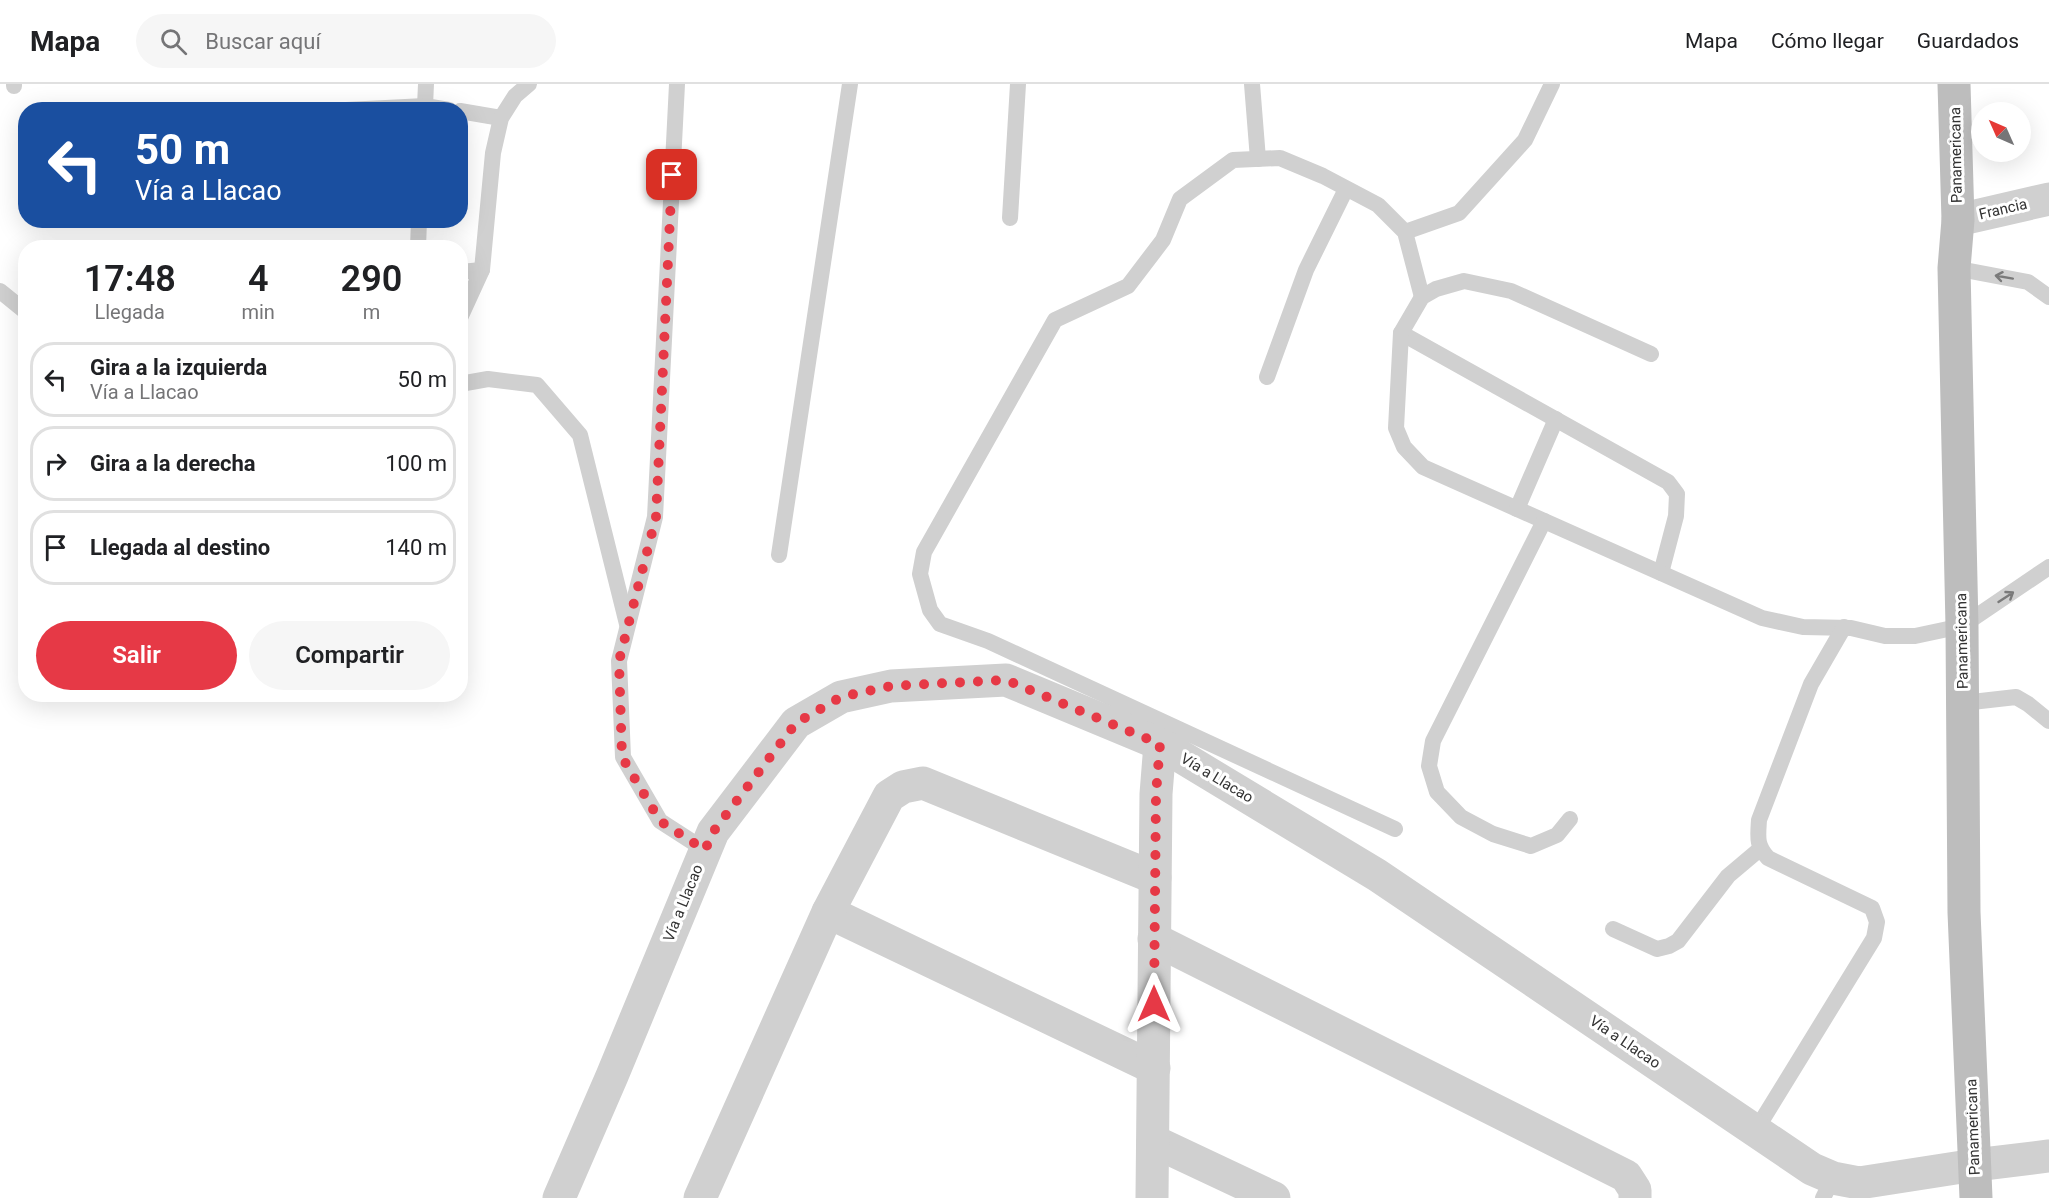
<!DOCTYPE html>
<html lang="es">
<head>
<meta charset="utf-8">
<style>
  body { margin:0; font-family:Roboto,sans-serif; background:#f6f6f6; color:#202124; height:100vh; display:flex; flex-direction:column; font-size:22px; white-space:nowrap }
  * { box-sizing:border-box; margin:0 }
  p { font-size:20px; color:#757577 }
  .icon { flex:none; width:33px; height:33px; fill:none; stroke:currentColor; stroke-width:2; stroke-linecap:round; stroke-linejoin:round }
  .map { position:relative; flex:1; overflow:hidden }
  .panel { position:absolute; left:18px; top:156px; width:450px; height:462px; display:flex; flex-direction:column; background:#fff; border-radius:24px; box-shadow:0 6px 24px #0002 }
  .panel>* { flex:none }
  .guide { position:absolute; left:18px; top:18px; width:450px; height:126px; border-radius:24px; box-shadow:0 6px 24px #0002; background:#1a4fa0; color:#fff; overflow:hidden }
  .needle { width:39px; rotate:315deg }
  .buttons { position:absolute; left:1971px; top:18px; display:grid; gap:12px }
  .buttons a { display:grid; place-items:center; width:60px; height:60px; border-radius:50%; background:#fff; box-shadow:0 6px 24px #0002; font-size:30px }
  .pin { position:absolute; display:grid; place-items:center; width:51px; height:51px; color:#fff; margin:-26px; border-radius:12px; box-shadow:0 3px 9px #0006 }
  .me { position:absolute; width:66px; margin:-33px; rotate:0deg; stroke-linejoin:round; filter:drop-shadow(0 0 4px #0008) }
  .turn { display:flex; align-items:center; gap:21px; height:126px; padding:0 18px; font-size:27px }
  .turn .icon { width:78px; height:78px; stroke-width:2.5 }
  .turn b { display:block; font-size:42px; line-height:51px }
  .eta { display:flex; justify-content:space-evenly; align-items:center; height:102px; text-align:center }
  .eta b { font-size:36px; font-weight:600; line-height:42px }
  .action { display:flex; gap:12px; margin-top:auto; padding:12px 18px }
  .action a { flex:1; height:69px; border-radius:36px; background:#e63946; color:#fff; font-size:24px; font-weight:600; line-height:69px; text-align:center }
  .action a+a { background:#f6f6f6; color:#202124 }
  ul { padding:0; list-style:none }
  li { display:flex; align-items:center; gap:18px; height:75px; margin:0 12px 9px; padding:0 6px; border:3px solid #e0e0e0; border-radius:24px }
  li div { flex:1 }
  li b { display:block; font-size:22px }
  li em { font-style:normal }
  header { display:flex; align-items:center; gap:36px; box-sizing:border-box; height:84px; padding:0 30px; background:#fff; border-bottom:2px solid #e0e0e0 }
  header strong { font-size:28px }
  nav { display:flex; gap:33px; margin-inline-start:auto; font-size:21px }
  .search { width:420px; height:54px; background:#f6f6f6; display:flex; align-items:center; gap:15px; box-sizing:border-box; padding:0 21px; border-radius:33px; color:#757577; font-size:22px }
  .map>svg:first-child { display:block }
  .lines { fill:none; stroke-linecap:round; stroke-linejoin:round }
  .service { stroke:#d0d0d0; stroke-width:16 }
  .minor { stroke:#d0d0d0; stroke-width:33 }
  .tertiary { stroke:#d0d0d0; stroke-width:33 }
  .secondary { stroke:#bdbdbd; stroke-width:33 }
  .oneway { stroke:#7a7a7a }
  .route { stroke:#e63946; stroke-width:10; stroke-dasharray:0 18 }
  .labels { text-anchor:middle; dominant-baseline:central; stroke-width:6; stroke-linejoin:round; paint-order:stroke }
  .street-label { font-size:15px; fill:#333; stroke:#fff }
</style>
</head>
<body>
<header>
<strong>Mapa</strong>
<div class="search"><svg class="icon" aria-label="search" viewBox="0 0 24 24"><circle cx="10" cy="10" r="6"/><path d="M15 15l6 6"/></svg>Buscar aquí</div>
<nav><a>Mapa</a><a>Cómo llegar</a><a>Guardados</a></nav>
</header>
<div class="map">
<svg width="2049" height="1114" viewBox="0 0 2049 1114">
  <rect width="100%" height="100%" fill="#fff"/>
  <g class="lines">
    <g class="service">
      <path d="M14,0V2"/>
      <path d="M426,0L425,22L449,26"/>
      <path d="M677,0L655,433L619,577L623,673L660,737L705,766"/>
      <path d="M1252,0L1258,75"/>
      <path d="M346,26L425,22V26"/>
      <path d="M460,27L501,34"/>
      <path d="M1010,134L1018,0"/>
      <path d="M1405,148L1459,129L1525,56L1552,0"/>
      <path d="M418,164L419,136"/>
      <path d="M1954,184L2028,198L2049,213"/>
      <path d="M460,188L482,186"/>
      <path d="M0,207L26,228"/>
      <path d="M460,234L482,186L493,69L501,34L515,12L529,0"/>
      <path d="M1401,249L1668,398L1677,410L1676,432L1661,489"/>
      <path d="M1651,270L1511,207L1464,197L1436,205L1422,213L1401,249L1396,344L1404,363L1423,383L1762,534L1803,543L1851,544L1885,552H1915L1962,542L2049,483"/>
      <path d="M1267,293L1306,186L1346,105"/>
      <path d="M460,300L488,295L537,301L580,351L627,540"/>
      <path d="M1517,425L1556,335"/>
      <path d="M1544,437L1433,657L1429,682L1437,708L1461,733L1493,750L1531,762L1557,751L1570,735"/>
      <path d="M779,471L850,0"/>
      <path d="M1963,619L2016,613L2028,620L2049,637"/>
      <path d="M1395,745L988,557L940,540L930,526L920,490L924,468L1055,236L1128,202L1163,156L1180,115L1233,76L1280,74L1323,92L1378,121L1405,148L1422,213"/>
      <path d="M1613,845L1657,865L1669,862L1678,857L1728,792L1760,765"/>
      <path d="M1756,1046L1874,854L1877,838L1872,824L1768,774C1756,761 1758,753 1759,736L1811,600L1844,543"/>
      <path d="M1823,1114L1833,1094"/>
    </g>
    <g class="minor">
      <path d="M1958,136L2049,115"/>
      <path d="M828,828L1154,984"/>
      <path d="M1154,855L1626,1092L1635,1106V1114"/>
      <path d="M1153,1057L1274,1114"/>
      <path d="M1975,1081L2049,1072"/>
      <path d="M700,1114L828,828L889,712L903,703L923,699L1155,794"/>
      <path d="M1152,1114L1156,710L1160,660"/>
    </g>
    <path class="tertiary" d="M559,1114L612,992L713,748L796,639L841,613L891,602L1006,596L1160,660L1377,791L1812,1085L1833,1094L1859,1099L1975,1081"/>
    <path class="secondary" d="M1954,0L1958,136L1954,184L1962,542L1964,828L1976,1114"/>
  </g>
  <defs><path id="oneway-shaft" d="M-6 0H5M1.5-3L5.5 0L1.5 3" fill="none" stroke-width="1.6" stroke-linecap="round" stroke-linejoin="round" transform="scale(1.5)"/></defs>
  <g class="oneway">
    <use href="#oneway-shaft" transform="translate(2004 193) rotate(-170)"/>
    <use href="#oneway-shaft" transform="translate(2006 513) rotate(-33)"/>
  </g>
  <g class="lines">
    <path class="route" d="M672,91L656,433L619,577L622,673L660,737L705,766L713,748L796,639L841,613L891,602L1006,596L1160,660L1156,710L1154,920"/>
  </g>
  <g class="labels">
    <g class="street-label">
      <text transform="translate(1956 71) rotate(-91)">Panamericana</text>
      <text transform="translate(2003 125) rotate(-13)">Francia</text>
      <text transform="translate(1962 557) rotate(-91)">Panamericana</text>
      <text transform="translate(1217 694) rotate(31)">Vía a Llacao</text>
      <text transform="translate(683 819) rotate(-68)">Vía a Llacao</text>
      <text transform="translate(1625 958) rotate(34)">Vía a Llacao</text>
      <text transform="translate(1973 1043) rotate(-92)">Panamericana</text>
    </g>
  </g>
</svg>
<div class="buttons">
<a><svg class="needle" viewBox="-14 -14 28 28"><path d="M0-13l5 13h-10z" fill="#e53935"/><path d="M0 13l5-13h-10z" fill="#757577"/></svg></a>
</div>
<div class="pin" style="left:672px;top:91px;background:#d93025"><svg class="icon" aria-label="arrive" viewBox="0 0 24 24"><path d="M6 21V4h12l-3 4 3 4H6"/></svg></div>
<svg class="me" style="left:1154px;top:920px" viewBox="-20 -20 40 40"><path d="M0-17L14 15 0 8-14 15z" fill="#e63946" stroke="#fff" stroke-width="4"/></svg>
<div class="guide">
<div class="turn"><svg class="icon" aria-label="left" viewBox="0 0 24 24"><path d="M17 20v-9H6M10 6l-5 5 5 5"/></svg><div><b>50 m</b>Vía a Llacao</div></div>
</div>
<section class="panel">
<div class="eta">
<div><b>17:48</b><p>Llegada</p></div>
<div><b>4</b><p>min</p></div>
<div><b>290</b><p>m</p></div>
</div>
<ul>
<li><svg class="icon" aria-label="left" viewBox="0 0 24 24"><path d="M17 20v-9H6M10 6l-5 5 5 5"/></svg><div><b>Gira a la izquierda</b><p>Vía a Llacao</p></div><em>50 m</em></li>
<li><svg class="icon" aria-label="right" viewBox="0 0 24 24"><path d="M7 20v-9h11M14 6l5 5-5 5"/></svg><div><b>Gira a la derecha</b></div><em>100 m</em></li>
<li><svg class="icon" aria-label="arrive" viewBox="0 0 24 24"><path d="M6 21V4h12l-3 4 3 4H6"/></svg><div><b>Llegada al destino</b></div><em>140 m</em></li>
</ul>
<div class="action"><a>Salir</a><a>Compartir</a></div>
</section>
</div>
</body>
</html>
